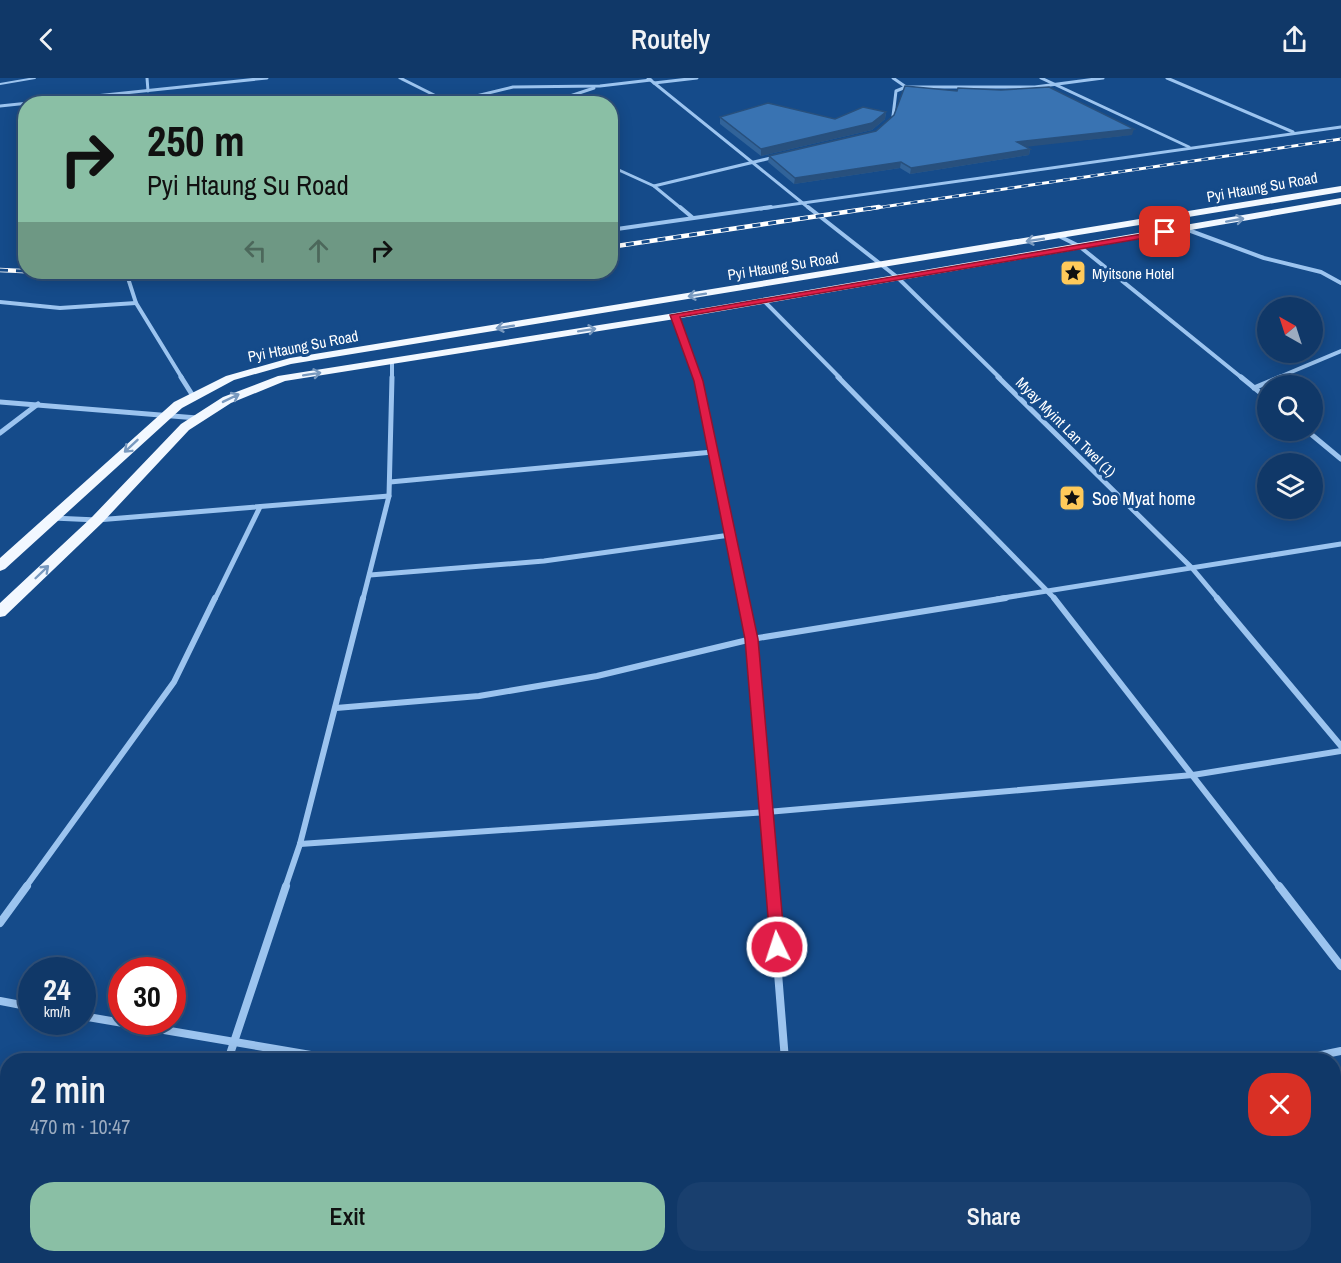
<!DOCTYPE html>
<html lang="en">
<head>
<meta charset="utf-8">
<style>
  body { margin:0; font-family:"Archivo Narrow",sans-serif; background:#193f6e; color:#f1f3f6; height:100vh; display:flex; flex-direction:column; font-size:22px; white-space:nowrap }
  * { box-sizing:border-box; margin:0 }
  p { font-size:20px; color:#9cacc0 }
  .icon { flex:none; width:33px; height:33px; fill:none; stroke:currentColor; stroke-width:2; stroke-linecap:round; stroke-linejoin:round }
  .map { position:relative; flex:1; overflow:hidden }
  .details { position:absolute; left:0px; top:975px; width:1341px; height:210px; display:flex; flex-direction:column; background:#103868; border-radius:24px 24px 0 0; box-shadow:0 3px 15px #0003,0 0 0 2px #30527c }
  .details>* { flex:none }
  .banner { position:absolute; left:18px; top:18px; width:600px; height:183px; border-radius:24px; box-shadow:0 3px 15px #0003,0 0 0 2px #30527c; background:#8abfa5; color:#111; overflow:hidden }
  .needle { width:39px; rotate:321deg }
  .controls { position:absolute; left:1257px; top:219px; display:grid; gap:12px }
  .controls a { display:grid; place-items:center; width:66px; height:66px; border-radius:50%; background:#103868; box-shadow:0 3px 15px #0003,0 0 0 2px #30527c; font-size:30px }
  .speed { position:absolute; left:18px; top:879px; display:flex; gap:12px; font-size:30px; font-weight:700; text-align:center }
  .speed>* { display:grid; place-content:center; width:78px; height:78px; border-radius:50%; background:#103868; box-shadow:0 3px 15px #0003,0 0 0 2px #30527c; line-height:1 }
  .speed small { font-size:15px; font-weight:400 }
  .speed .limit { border:9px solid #d22; background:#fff; color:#111 }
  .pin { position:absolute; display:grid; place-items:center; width:51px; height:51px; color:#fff; margin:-26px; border-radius:12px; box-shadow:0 3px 9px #0006 }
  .me { position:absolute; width:66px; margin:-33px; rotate:356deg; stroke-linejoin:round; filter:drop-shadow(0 0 4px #0008) }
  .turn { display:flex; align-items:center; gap:21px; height:126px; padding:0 30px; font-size:27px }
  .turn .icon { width:78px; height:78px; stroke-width:2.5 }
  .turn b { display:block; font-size:42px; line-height:51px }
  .lanes { display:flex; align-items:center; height:57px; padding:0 30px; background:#0003; justify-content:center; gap:30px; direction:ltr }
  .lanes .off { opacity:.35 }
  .round { display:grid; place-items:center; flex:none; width:63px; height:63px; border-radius:24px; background:#193f6e }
  .overview { display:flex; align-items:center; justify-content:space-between; height:102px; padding:0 30px }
  h1 { font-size:36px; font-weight:600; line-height:45px }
  .action { display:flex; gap:12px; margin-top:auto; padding:12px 30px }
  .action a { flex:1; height:69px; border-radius:24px; background:#8abfa5; color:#111; font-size:24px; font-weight:600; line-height:69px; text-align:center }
  .action a+a { background:#193f6e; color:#f1f3f6 }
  header { display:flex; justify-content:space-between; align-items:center; height:78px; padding:0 30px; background:#103868; font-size:27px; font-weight:600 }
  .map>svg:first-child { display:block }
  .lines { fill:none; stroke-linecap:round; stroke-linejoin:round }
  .service { stroke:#9cc4ef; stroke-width:2 }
  .minor-far4 { stroke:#9cc4ef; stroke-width:3 }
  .minor-far3 { stroke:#9cc4ef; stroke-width:4 }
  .minor-far2 { stroke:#9cc4ef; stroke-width:5 }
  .minor-far1 { stroke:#9cc4ef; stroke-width:6 }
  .minor { stroke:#9cc4ef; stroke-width:8 }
  .trunk { fill:#f2f8ff; fill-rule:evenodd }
  .rail-far1-casing { stroke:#fff; stroke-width:3 }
  .rail-casing { stroke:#fff; stroke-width:4.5 }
  .rail-far1 { stroke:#154b8a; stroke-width:2; stroke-dasharray:7; stroke-linecap:butt }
  .rail { stroke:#154b8a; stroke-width:3; stroke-dasharray:8; stroke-linecap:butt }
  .wall { fill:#316399 }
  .shaded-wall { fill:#28507d }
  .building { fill:#3973b2; stroke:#28507d; stroke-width:1.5 }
  .oneway { stroke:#7899bf }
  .route { fill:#e11d48; stroke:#92132f; stroke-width:1.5 }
  .labels { text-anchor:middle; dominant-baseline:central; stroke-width:6; stroke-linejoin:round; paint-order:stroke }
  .far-street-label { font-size:15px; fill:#fff; stroke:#154b8a }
  .far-poi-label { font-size:15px; fill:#fff; stroke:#154b8a; text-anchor:start }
  .poi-label { font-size:18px; fill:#fff; stroke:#154b8a; text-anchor:start }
</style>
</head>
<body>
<header><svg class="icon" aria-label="back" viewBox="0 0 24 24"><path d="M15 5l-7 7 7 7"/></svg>Routely<svg class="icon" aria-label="share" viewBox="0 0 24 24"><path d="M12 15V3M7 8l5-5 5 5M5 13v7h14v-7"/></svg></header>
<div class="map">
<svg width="1341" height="1185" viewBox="0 0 1341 1185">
  <rect width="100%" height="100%" fill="#154b8a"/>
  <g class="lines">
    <path class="service" d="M0,6L35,0"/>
    <g class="minor-far4">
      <path d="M147,0L148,13"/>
      <path d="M400,0L448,24"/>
      <path d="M648,0L810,131"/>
      <path d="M893,0L906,9L896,13L893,38"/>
      <path d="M1041,0L1189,69"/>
      <path d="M1167,0L1293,54"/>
      <path d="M654,5L697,0"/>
      <path d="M906,9H1035L1103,0"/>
      <path d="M443,26L513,9L600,8L651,2"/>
      <path d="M546,26L594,10"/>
      <path d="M0,28L267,0"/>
      <path d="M610,88L654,108L682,131"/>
      <path d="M654,108L775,79"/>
      <path d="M761,131L1341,49"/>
    </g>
    <g class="minor-far3">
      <path d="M680,129L693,140"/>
      <path d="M808,129L897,199L1000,300"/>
      <path d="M1161,142L1264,180L1321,194L1341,205"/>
      <path d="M610,152L771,129"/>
      <path d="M1059,158L1079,168L1242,300"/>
      <path d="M126,194L136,225L182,300"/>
      <path d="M763,222L840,300"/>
      <path d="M0,224L60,230L136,225"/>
      <path d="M675,238L698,300"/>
      <path d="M392,300V283"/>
      <path d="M1277,300L1341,273"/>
    </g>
    <g class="minor-far2">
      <path d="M181,299L193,318"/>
      <path d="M697,299L744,521"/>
      <path d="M838,299L1055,521"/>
      <path d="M998,299L1192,490L1218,521"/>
      <path d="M1241,299L1268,321"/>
      <path d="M1254,310L1280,299"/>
      <path d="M0,324L197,340"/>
      <path d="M1306,352L1341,381"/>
      <path d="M0,355L38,326"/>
      <path d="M390,404L713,374"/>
      <path d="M53,440L97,442L389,418"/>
      <path d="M370,497L544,483L730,457"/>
      <path d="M215,521L260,429"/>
      <path d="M363,521L389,418L392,299"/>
      <path d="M997,521L1341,466"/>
    </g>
    <g class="minor-far1">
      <path d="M744,520L752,561L772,810"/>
      <path d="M1054,520L1280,810"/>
      <path d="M1217,520L1341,668"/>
      <path d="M336,630L479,618L597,598L752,561L1006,520"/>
      <path d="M300,766L767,734L1193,697L1341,673"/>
      <path d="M25,810L174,604L215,520"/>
      <path d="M285,810L300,766L363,520"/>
    </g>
    <g class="minor">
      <path d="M771,808L785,982"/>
      <path d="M1279,808L1341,888"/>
      <path d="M0,845L27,808"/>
      <path d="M0,923L32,929"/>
      <path d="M82,938L340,982"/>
      <path d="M228,982L286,808"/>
      <path d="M1297,982L1341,973"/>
      <path d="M820,1178L822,1185"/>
      <path d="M155,1185L158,1178"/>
    </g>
    <g class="trunk">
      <path d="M1341,108V114L291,286L234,302L182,330L5,491L0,493V480L174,324L226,298L290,280Z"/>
      <path d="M1341,120V126L675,241L285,303L231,325L189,352L102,445L5,538L0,539V525L92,439L181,346L223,319L278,298L675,235Z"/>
    </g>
    <g class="rail-far1-casing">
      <path id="rail-far1" d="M869,131L1341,61"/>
    </g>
    <g class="rail-casing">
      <g id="rail">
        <path d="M610,169L879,129"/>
        <path d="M0,192L128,198L358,194"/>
      </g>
    </g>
    <use href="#rail-far1" class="rail-far1"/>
    <use href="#rail" class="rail"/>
  </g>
  <g class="wall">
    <path d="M886,34L885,41L872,52L761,78L720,46V39L835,41Z"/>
    <path d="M1132,57L1026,68L1030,71L1029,77L910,96L900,90L794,106L768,84L769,78Z"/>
  </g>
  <g class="shaded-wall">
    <path d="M886,34L885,41L872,52L761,78V71Z"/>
    <path d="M1134,51L1132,57L1016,70L1017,64Z"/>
    <path d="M1030,71L1029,77L910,96L911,90Z"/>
    <path d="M901,84L900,90L794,106L795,100Z"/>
  </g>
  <g class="building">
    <path d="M905,8L957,13L958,10L1001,12L1049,9L1134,51L1017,64L1030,71L911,90L901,84L795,100L769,78L876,53L894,37Z"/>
    <path d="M768,25L835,41L863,29L886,34L872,45L761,71L720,39Z"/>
  </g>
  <defs><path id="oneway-shaft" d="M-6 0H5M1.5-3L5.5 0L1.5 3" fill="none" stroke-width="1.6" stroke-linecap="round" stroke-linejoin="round" transform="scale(1.5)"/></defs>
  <g class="oneway">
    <use href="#oneway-shaft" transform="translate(1235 142) rotate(-10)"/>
    <use href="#oneway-shaft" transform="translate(1035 162) rotate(171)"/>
    <use href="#oneway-shaft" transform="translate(697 217) rotate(171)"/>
    <use href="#oneway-shaft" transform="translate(505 249) rotate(171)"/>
    <use href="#oneway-shaft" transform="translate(587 252) rotate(-9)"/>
    <use href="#oneway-shaft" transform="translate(312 296) rotate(-9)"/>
    <use href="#oneway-shaft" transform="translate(231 320) rotate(-26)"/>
    <use href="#oneway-shaft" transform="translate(131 368) rotate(137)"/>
    <use href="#oneway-shaft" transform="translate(42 494) rotate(-44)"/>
  </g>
  <path class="route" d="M1165,152L1168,156L680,239L703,303L758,561L785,869L783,875L777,877L771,875L745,561L694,303L670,237Z"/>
  <defs>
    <g id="sight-square" transform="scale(1.35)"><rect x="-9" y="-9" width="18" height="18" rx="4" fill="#ffca5a" stroke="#154b8a"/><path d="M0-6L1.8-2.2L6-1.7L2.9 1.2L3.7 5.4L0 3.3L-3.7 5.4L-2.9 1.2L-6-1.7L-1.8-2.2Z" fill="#111"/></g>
  </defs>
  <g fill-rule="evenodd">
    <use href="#sight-square" x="1073" y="195"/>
    <use href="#sight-square" x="1072" y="420"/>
  </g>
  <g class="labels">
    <g class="far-street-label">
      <text transform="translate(1262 109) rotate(-10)">Pyi Htaung Su Road</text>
      <text transform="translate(783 188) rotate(-9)">Pyi Htaung Su Road</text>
      <text transform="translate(303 268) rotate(-11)">Pyi Htaung Su Road</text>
      <text transform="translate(1066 349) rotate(45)">Myay Myint Lan Twel (1)</text>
    </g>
    <g class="far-poi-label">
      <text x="1092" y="195">Myitsone Hotel</text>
    </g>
    <g class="poi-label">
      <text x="1092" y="420">Soe Myat home</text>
    </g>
  </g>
</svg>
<div class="controls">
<a><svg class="needle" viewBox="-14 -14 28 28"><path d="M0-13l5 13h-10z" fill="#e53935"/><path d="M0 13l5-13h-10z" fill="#9cacc0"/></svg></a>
<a><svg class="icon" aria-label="search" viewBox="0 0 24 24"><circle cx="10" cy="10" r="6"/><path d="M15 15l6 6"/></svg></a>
<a><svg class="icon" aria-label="layers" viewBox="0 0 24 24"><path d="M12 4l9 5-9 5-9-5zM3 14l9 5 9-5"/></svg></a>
</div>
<div class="speed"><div>24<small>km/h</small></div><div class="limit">30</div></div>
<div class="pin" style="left:1165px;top:154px;background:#d93025"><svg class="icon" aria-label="arrive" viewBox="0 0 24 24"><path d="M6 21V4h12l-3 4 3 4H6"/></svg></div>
<svg class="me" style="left:777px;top:869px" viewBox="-20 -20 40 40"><circle r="17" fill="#e11d48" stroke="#fff" stroke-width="3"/><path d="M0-11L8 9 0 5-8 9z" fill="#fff"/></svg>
<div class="banner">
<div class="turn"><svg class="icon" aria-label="right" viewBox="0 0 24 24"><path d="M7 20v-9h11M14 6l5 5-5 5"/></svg><div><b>250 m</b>Pyi Htaung Su Road</div></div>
<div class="lanes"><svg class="icon off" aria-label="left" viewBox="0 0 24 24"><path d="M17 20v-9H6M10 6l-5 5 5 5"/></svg><svg class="icon off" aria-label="ahead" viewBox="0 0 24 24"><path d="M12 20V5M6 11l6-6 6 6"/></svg><svg class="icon" aria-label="right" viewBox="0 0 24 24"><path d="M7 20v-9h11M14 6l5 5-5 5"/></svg></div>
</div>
<section class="details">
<div class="overview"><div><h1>2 min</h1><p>470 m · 10:47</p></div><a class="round" style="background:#d93025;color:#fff"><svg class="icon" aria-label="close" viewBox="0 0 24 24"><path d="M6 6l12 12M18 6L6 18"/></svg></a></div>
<div class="action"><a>Exit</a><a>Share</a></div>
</section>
</div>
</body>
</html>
